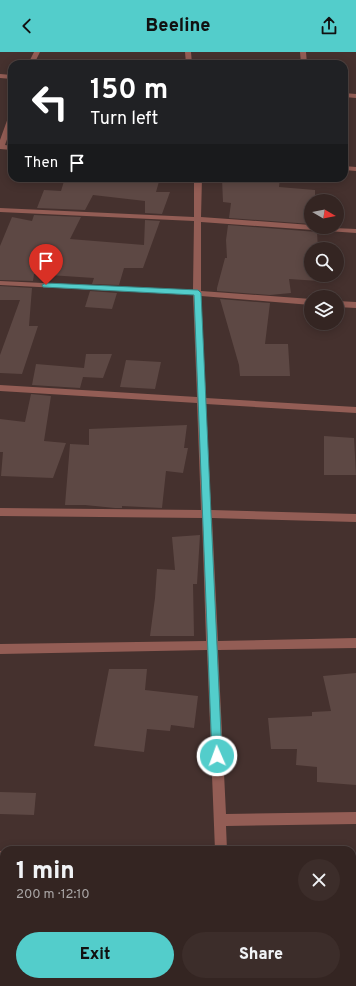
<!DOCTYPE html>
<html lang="en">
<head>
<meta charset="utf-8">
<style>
  body { margin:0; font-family:Overpass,sans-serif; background:#3c2d2a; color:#f1f3f6; height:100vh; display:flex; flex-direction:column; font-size:15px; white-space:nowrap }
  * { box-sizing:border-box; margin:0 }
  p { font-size:13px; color:#a9a5a5 }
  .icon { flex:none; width:22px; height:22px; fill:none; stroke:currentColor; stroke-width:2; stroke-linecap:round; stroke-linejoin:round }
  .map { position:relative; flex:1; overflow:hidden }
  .drawer { position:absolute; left:0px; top:794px; width:356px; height:140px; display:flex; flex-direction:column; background:#342522; border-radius:12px 12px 0 0; box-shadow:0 2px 10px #0003,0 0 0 1px #4e4240 }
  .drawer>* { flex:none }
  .top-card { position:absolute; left:8px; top:8px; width:340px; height:122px; border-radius:12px; box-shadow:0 2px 10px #0003,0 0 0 1px #4e4240; background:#202124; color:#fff; overflow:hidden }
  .needle { width:26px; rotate:99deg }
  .buttons { position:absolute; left:304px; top:142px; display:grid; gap:8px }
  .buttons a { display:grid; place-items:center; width:40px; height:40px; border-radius:50%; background:#342522; box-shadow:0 2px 10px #0003,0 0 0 1px #4e4240; font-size:20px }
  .pin { position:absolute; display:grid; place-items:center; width:34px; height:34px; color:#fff; margin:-41px -17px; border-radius:50% 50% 50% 0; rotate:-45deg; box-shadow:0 0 4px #0007 }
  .pin .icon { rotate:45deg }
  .me { position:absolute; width:44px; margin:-22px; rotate:358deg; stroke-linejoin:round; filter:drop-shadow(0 0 3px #0008) }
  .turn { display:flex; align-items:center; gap:14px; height:84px; padding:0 16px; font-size:18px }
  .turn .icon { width:52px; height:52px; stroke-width:2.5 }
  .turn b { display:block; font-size:28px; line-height:34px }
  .then { display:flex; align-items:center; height:38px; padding:0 16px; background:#0003; gap:8px; font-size:15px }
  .round { display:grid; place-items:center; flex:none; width:42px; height:42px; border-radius:21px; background:#3c2d2a }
  .head { display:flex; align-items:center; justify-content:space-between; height:68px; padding:0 16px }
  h1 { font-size:24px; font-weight:800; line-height:30px }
  .cta { display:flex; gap:8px; margin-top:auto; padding:8px 16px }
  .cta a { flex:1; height:46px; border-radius:24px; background:#53cdcb; color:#111; font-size:16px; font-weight:800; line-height:46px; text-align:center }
  .cta a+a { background:#3c2d2a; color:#f1f3f6 }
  header { display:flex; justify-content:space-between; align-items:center; height:52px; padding:0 16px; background:#53cdcb; color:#111; font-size:18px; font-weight:800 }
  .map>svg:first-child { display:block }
  .building { fill:#5d4844 }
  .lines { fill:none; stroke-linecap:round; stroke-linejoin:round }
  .minor { fill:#935d55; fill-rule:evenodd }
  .route { fill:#53cdcb; stroke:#368584 }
</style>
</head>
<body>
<header><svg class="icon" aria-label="back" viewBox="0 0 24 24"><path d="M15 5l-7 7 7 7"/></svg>Beeline<svg class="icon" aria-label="share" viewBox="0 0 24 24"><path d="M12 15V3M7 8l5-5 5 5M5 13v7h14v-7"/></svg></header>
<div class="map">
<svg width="356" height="934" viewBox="0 0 356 934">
  <rect width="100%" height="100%" fill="#45312e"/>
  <g class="building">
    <path d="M65,126H160L156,140H170L162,162L145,161V149L93,143L85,158L37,156L44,138L61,139Z"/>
    <path d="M237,126H280L279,135L315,138V149H311V172L229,166L231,151L223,150L222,127L236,128Z"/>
    <path d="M34,163L81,165L70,187L144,193L145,168L160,169L143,216H124L119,233L92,232L94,226L34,222L33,229L0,228V194L12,165L32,169Z"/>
    <path d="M228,173L317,180L318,197H311V223H319V229L289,227L291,241L270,243L217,239V236L225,206H227L226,188Z"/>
    <path d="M0,234L32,236L29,274H38L22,322L0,321V303L20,248H0Z"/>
    <path d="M90,239L117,241L112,257L85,255Z"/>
    <path d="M220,247L270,251L265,292H288L290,324H240L239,313Z"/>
    <path d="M86,302H112L103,326L83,325L80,336L32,333L36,312L84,316Z"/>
    <path d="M126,308L161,310L155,337L120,335Z"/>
    <path d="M31,342L51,344L44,389L66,391L53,426L1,424L3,400H0V367L25,370Z"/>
    <path d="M187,373L184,396H188L183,421L166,419L162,456L122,454V456H115L85,453H65L70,392L89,393V377Z"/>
    <path d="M324,384L354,386L356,423H324Z"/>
    <path d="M200,483L197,532H193L194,584H150L155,546L157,517L175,518L172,485Z"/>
    <path d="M109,617H147L145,638L198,644L194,676L171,673L170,679L147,677L144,700L94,694Z"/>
    <path d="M356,621V733L317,730V715L296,713L297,697H271L268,666L312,664V660L331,659L323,624Z"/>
    <path d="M0,740L36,741L34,763L0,762Z"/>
  </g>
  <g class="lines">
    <g class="minor">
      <path d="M34,0H40L34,12H28Z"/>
      <path d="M185,0H191L192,12H186Z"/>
      <path d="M300,0H306L307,12H301Z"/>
      <path d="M0,22L12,23V27L0,26Z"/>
      <path d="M344,41L356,42V46L344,45Z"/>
      <path d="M12,61V73L5,93L12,94V98L0,97V88L9,63Z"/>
      <path d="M344,114L356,115V119L344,118Z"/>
      <path d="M194,126H202L201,165L311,173V175L356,177V181L201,170V239L311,247V253L201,244L206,346L356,355V361L206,352L211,458L356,462V470L212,466L218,589L356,586V596L218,598L226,762L356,760V772L226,774L227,798H215L207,598L0,602V592L206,589L202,466L0,464V456L201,458L197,351L0,339V333L197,345L193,243L0,233V229L193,238L194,169L0,160V156L194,165Z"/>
      <path d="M337,249L356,250V256L337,255Z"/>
      <rect x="0" y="799" width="4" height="12"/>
      <rect x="219" y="930" width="14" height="4"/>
    </g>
  </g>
  <path class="route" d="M46,231L198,238L201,241L222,704L221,708L217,709L213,708L212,704L194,243L43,235L42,233Z"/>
</svg>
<div class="buttons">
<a><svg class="needle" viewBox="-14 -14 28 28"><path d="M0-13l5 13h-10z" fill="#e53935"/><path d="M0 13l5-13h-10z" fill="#a9a5a5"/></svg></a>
<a><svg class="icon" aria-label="search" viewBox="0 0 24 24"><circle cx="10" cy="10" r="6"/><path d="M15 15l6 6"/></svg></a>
<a><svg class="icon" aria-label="layers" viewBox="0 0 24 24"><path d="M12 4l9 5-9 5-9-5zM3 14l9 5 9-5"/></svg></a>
</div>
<div class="pin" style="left:46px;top:233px;background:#d93025"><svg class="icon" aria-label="arrive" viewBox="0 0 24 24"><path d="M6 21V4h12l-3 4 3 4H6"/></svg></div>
<svg class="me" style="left:217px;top:704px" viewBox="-20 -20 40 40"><circle r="17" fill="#53cdcb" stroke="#fff" stroke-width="3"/><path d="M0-11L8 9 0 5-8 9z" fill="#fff"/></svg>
<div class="top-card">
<div class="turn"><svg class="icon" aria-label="left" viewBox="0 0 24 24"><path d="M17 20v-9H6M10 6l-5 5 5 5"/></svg><div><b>150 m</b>Turn left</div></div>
<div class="then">Then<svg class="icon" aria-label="arrive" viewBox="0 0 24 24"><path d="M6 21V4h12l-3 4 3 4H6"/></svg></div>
</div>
<section class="drawer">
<div class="head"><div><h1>1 min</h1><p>200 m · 12:10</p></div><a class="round"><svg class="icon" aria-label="close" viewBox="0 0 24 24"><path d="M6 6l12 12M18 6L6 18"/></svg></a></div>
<div class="cta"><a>Exit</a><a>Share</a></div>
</section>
</div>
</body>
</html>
